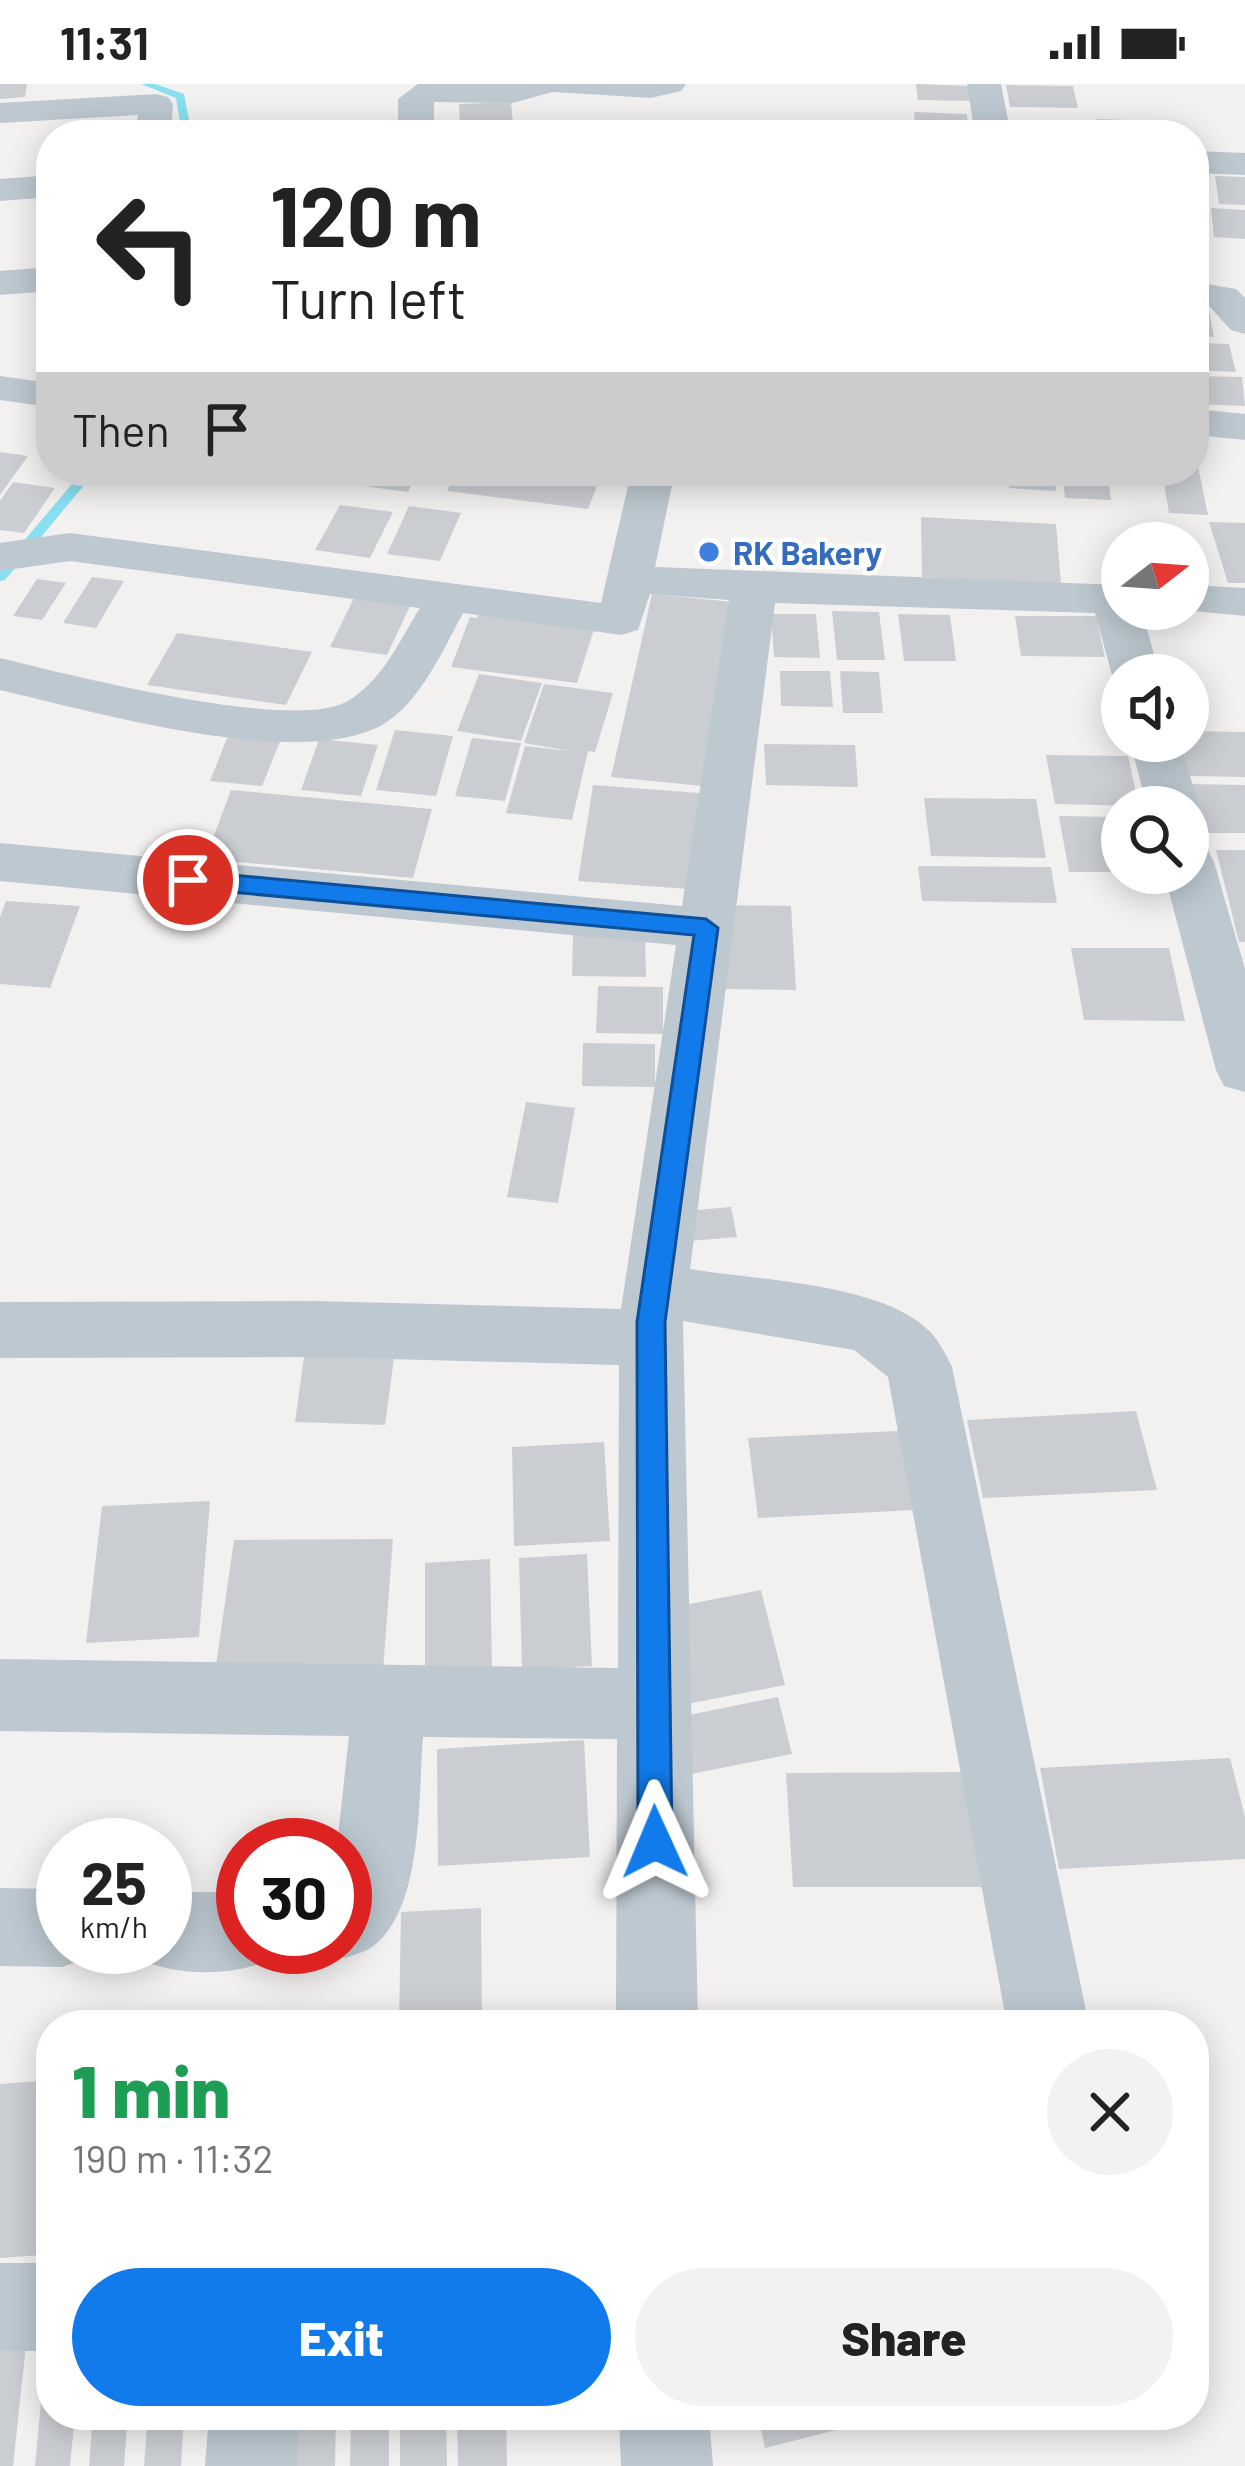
<!DOCTYPE html>
<html lang="en">
<head>
<meta charset="utf-8">
<style>
  body { margin:0; font-family:Barlow,sans-serif; background:#f2f2f2; color:#222; height:100vh; display:flex; flex-direction:column; font-size:45px; white-space:nowrap }
  * { box-sizing:border-box; margin:0 }
  p { font-size:39px; color:#767676 }
  .icon { flex:none; width:66px; height:66px; fill:none; stroke:currentColor; stroke-width:2; stroke-linecap:round; stroke-linejoin:round }
  .map { position:relative; flex:1; overflow:hidden }
  .drawer { position:absolute; left:36px; top:1926px; width:1173px; height:420px; display:flex; flex-direction:column; background:#fff; border-radius:48px; box-shadow:0 6px 30px #0003 }
  .drawer>* { flex:none }
  .hud { position:absolute; left:36px; top:36px; width:1173px; height:366px; border-radius:48px; box-shadow:0 6px 30px #0003; background:#fff; color:#222; overflow:hidden }
  .needle { width:78px; rotate:73deg }
  .fabs { position:absolute; left:1101px; top:438px; display:grid; gap:24px }
  .fabs a { display:grid; place-items:center; width:108px; height:108px; border-radius:50%; background:#fff; box-shadow:0 6px 30px #0003; font-size:60px }
  .speed { position:absolute; left:36px; top:1734px; display:flex; gap:24px; font-size:60px; font-weight:700; text-align:center }
  .speed>* { display:grid; place-content:center; width:156px; height:156px; border-radius:50%; background:#fff; box-shadow:0 6px 30px #0003; line-height:1 }
  .speed small { font-size:30px; font-weight:400 }
  .speed .limit { border:18px solid #d22; background:#fff; color:#111 }
  .pin { position:absolute; display:grid; place-items:center; width:102px; height:102px; color:#fff; margin:-51px; border:6px solid #fff; border-radius:50%; box-shadow:0 3px 12px #0007 }
  .me { position:absolute; width:132px; margin:-66px; rotate:359deg; stroke-linejoin:round; filter:drop-shadow(0 0 9px #0008) }
  .turn { display:flex; align-items:center; gap:42px; height:252px; padding:0 36px; font-size:54px }
  .turn .icon { width:156px; height:156px; stroke-width:2.5 }
  .turn b { display:block; font-size:84px; line-height:102px }
  .then { display:flex; align-items:center; height:114px; padding:0 36px; background:#0003; gap:24px; font-size:45px }
  .round { display:grid; place-items:center; flex:none; width:126px; height:126px; border-radius:63px; background:#f2f2f2 }
  .overview { display:flex; align-items:center; justify-content:space-between; height:204px; padding:0 36px }
  h1 { font-size:72px; font-weight:800; line-height:90px; color:#1e9e55 }
  .action { display:flex; gap:24px; margin-top:auto; padding:24px 36px }
  .action a { flex:1; height:138px; border-radius:72px; background:#117bec; color:#fff; font-size:48px; font-weight:800; line-height:138px; text-align:center }
  .action a+a { background:#f2f2f2; color:#222 }
  .status { display:flex; justify-content:space-between; align-items:center; height:84px; padding:0 60px; background:#fff; direction:ltr }
  .status svg { height:33px; fill:currentColor }
  .map>svg:first-child { display:block }
  .lines { fill:none; stroke-linecap:round; stroke-linejoin:round }
  .stream { fill:#89dff0; fill-rule:evenodd }
  .building { fill:#caced3 }
  .minor { fill:#bdc8d0; fill-rule:evenodd }
  .route { fill:#117bec; stroke:#0b5099; stroke-width:3 }
  .shop-dot { fill:#3f7fe0; stroke:#fff; stroke-width:4.5 }
  .labels { text-anchor:middle; dominant-baseline:central; stroke-width:9; stroke-linejoin:round; paint-order:stroke }
  .far-shop-label { font-size:33px; font-weight:bold; fill:#366cbe; stroke:#fff; text-anchor:start }
</style>
</head>
<body>
<div class="status"><b>11:31</b><svg viewBox="0 0 49 12"><path d="M0 12V9h3v3zM5 12V6h3v6zM10 12V3h3v9zM15 12V0h3v12zM26 1h20v11H26zM47 4h2v5h-2z"/></svg></div>
<div class="map">
<svg width="1245" height="2382" viewBox="0 0 1245 2382">
  <rect width="100%" height="100%" fill="#f3f0f0"/>
  <g class="lines">
    <g class="stream">
      <path d="M141,0H155L184,10L192,51H182L176,14Z"/>
      <path d="M83,387H96L5,496L0,497V485Z"/>
    </g>
  </g>
  <g class="building">
    <path d="M0,0H27L25,13L0,15Z"/>
    <path d="M916,0L970,2L972,17L918,16Z"/>
    <path d="M1006,1L1073,2L1078,24L1010,23Z"/>
    <path d="M511,18L514,51H460L459,20Z"/>
    <path d="M914,28L967,30L969,51H916Z"/>
    <path d="M1097,35L1154,37L1157,51H1100Z"/>
    <path d="M1017,39H1050L1052,51H1019Z"/>
    <path d="M1215,92L1245,93V121L1219,120Z"/>
    <path d="M1211,124L1245,126V155L1214,153Z"/>
    <path d="M1194,221H1208L1214,253L1194,252Z"/>
    <path d="M1194,259L1229,260L1236,288L1194,286Z"/>
    <path d="M1194,292L1242,293L1245,322L1194,320Z"/>
    <path d="M1194,363L1208,431L1169,429L1162,387H1194Z"/>
    <path d="M0,368L28,372L0,411Z"/>
    <path d="M274,387H315L310,397L271,393Z"/>
    <path d="M339,387H418L408,408L334,398Z"/>
    <path d="M457,387H561L601,392L588,425L447,407Z"/>
    <path d="M1008,387H1054L1056,407L1009,404Z"/>
    <path d="M1062,387H1107L1111,416L1065,414Z"/>
    <path d="M13,398L55,404L24,449L0,446V417Z"/>
    <path d="M340,421L393,428L370,474L315,466Z"/>
    <path d="M409,422L461,429L440,477L387,470Z"/>
    <path d="M921,433L1056,440L1061,500L922,493Z"/>
    <path d="M1209,438L1245,439V499H1228Z"/>
    <path d="M92,493L124,497L96,544L63,539Z"/>
    <path d="M37,495L66,499L42,536L13,532Z"/>
    <path d="M652,510L744,519L713,703L611,693Z"/>
    <path d="M355,512L411,520L387,571L330,563Z"/>
    <path d="M480,524L596,539L577,599L451,583L470,533L477,534Z"/>
    <path d="M832,527L879,528L885,576H837Z"/>
    <path d="M771,530H816L820,574L774,573Z"/>
    <path d="M898,530L950,531L956,577H904Z"/>
    <path d="M1015,532H1096L1105,573L1021,572Z"/>
    <path d="M177,549L312,568L286,621L147,601Z"/>
    <path d="M780,587H830L833,623L781,622Z"/>
    <path d="M840,587L879,588L883,629H843Z"/>
    <path d="M479,590L542,599L521,657L457,647Z"/>
    <path d="M544,600L613,609L595,668L588,667L572,736L506,729L525,662L570,667L524,659Z"/>
    <path d="M231,644L283,650L262,702L210,697Z"/>
    <path d="M395,646L453,652L436,712L376,706Z"/>
    <path d="M1188,647L1245,648V693L1189,692L1181,657H1188Z"/>
    <path d="M472,654L521,659L505,717L455,712Z"/>
    <path d="M319,655L378,661L361,712L301,706Z"/>
    <path d="M764,660L855,661L858,703L766,701Z"/>
    <path d="M1046,671L1128,672L1139,722L1055,720Z"/>
    <path d="M1192,700L1245,701V749H1204Z"/>
    <path d="M593,701L712,710L702,806L578,797Z"/>
    <path d="M231,706L432,725L413,794L205,775Z"/>
    <path d="M924,714L1036,715L1046,774L931,772Z"/>
    <path d="M1059,732L1122,733V788H1069Z"/>
    <path d="M1216,766H1245V858H1239Z"/>
    <path d="M918,782L1051,783L1057,819L922,817Z"/>
    <path d="M6,817L80,822L50,904L0,900V833Z"/>
    <path d="M717,821L791,822L796,906L719,905Z"/>
    <path d="M573,847L645,848L646,893L572,892Z"/>
    <path d="M1071,864H1169L1185,937L1084,936Z"/>
    <path d="M598,902L663,903V950L596,949Z"/>
    <path d="M583,959L655,960V1003L582,1002Z"/>
    <path d="M526,1018L575,1024L558,1119L507,1113Z"/>
    <path d="M731,1123L737,1153L690,1157L685,1127Z"/>
    <path d="M304,1272L394,1274L385,1341L295,1338Z"/>
    <path d="M1136,1327L1157,1406L983,1414L967,1336Z"/>
    <path d="M919,1346L934,1425L758,1434L748,1354Z"/>
    <path d="M604,1358L610,1457L514,1462L512,1363Z"/>
    <path d="M210,1417L199,1553L86,1559L102,1422Z"/>
    <path d="M393,1455L383,1587L215,1588L234,1456Z"/>
    <path d="M587,1470L592,1582L522,1586L519,1474Z"/>
    <path d="M490,1475L492,1583L425,1587V1479Z"/>
    <path d="M761,1506L785,1601L682,1621L659,1526Z"/>
    <path d="M778,1613L792,1670L671,1694L659,1637Z"/>
    <path d="M584,1656L590,1773L438,1782L437,1665Z"/>
    <path d="M1230,1674L1245,1733V1775L1059,1785L1040,1684Z"/>
    <path d="M977,1688L991,1803H793L786,1689Z"/>
    <path d="M481,1824L482,1941H399L401,1828Z"/>
    <path d="M51,1996V2092L42,2171L0,2174V2000Z"/>
    <path d="M27,2253L13,2382H0V2255Z"/>
    <path d="M51,2264V2331H75L70,2382H35L46,2265Z"/>
    <path d="M93,2331H128L124,2382H89Z"/>
    <path d="M148,2331H184L181,2382H144Z"/>
    <path d="M282,2331H336L335,2382H280Z"/>
    <path d="M351,2331H389V2382H350Z"/>
    <path d="M400,2331H446L447,2382H400Z"/>
    <path d="M457,2331H506L507,2382H458Z"/>
    <path d="M758,2331H874L876,2336L765,2364Z"/>
  </g>
  <g class="lines">
    <g class="minor">
      <path d="M418,0H686L681,7L651,14L553,8L512,19L434,18V51H398V15Z"/>
      <path d="M967,0H1001L1011,51H975Z"/>
      <path d="M156,10L168,13L173,20L171,51H135L138,31L0,39V19Z"/>
      <path d="M1194,67L1245,69V91L1194,89Z"/>
      <path d="M51,91V113L0,117V95Z"/>
      <path d="M51,183V207L0,211V187Z"/>
      <path d="M1194,198L1236,205L1245,214V250L1231,246L1210,223L1194,222Z"/>
      <path d="M0,292L51,299V323L0,316Z"/>
      <path d="M1194,325L1245,330V356L1194,351Z"/>
      <path d="M594,387H670L674,392L655,483L1122,501V525H1141L1160,591H1122V603L1112,591L1095,529L775,519L690,1185C755,1196 877,1199 926,1244C938,1254 945,1269 952,1283L1089,1941H1007L888,1293L854,1266L683,1237L698,1941H616L617,1655L423,1653C418,1711 424,1826 372,1863C365,1868 353,1871 345,1874L318,1863H345V1761H337L349,1652L0,1647V1575L618,1584L619,1281L314,1273L0,1274V1218L314,1217L621,1225L676,861L0,797V759L682,822L729,516L650,510L638,546L621,551L463,529C443,566 420,619 382,641C299,687 91,627 0,606V574C67,590 290,648 346,618C381,599 400,556 420,524L70,477L0,487V459L70,449L601,519L628,402L601,396Z"/>
      <path d="M1188,501L1245,504V532L1172,525H1188Z"/>
      <path d="M1130,657H1180L1199,723L1191,736L1188,723H1147Z"/>
      <path d="M1188,759L1207,765L1214,778L1245,885V1008L1224,1002L1216,986L1164,789H1188Z"/>
      <path d="M0,1804L63,1805V1863H95L91,1872L63,1883L0,1882Z"/>
      <path d="M165,1808H243V1863H276L271,1876C229,1893 179,1892 137,1875L132,1863H165Z"/>
      <rect x="0" y="2179" width="51" height="88"/>
      <path d="M209,2331H299L297,2382H205Z"/>
      <path d="M619,2331H709L713,2382H621Z"/>
    </g>
  </g>
  <path class="route" d="M188,787L706,835L718,844L665,1238L672,1758L667,1769L655,1774L643,1769L638,1758L637,1238L694,851L188,804L177,796Z"/>
  <circle class="shop-dot" cx="709" cy="468" r="12"/>
  <g class="labels">
    <g class="far-shop-label">
      <text x="733" y="468">RK Bakery</text>
    </g>
  </g>
</svg>
<div class="fabs">
<a><svg class="needle" viewBox="-14 -14 28 28"><path d="M0-13l5 13h-10z" fill="#e53935"/><path d="M0 13l5-13h-10z" fill="#767676"/></svg></a>
<a><svg class="icon" aria-label="sound" viewBox="0 0 24 24"><path d="M4 9h4l5-4v14l-5-4H4zM17 9q2 3 0 6"/></svg></a>
<a><svg class="icon" aria-label="search" viewBox="0 0 24 24"><circle cx="10" cy="10" r="6"/><path d="M15 15l6 6"/></svg></a>
</div>
<div class="speed"><div>25<small>km/h</small></div><div class="limit">30</div></div>
<div class="pin" style="left:188px;top:796px;background:#d93025"><svg class="icon" aria-label="arrive" viewBox="0 0 24 24"><path d="M6 21V4h12l-3 4 3 4H6"/></svg></div>
<svg class="me" style="left:655px;top:1758px" viewBox="-20 -20 40 40"><path d="M0-17L14 15 0 8-14 15z" fill="#117bec" stroke="#fff" stroke-width="4"/></svg>
<div class="hud">
<div class="turn"><svg class="icon" aria-label="left" viewBox="0 0 24 24"><path d="M17 20v-9H6M10 6l-5 5 5 5"/></svg><div><b>120 m</b>Turn left</div></div>
<div class="then">Then<svg class="icon" aria-label="arrive" viewBox="0 0 24 24"><path d="M6 21V4h12l-3 4 3 4H6"/></svg></div>
</div>
<section class="drawer">
<div class="overview"><div><h1>1 min</h1><p>190 m · 11:32</p></div><a class="round"><svg class="icon" aria-label="close" viewBox="0 0 24 24"><path d="M6 6l12 12M18 6L6 18"/></svg></a></div>
<div class="action"><a>Exit</a><a>Share</a></div>
</section>
</div>
</body>
</html>
